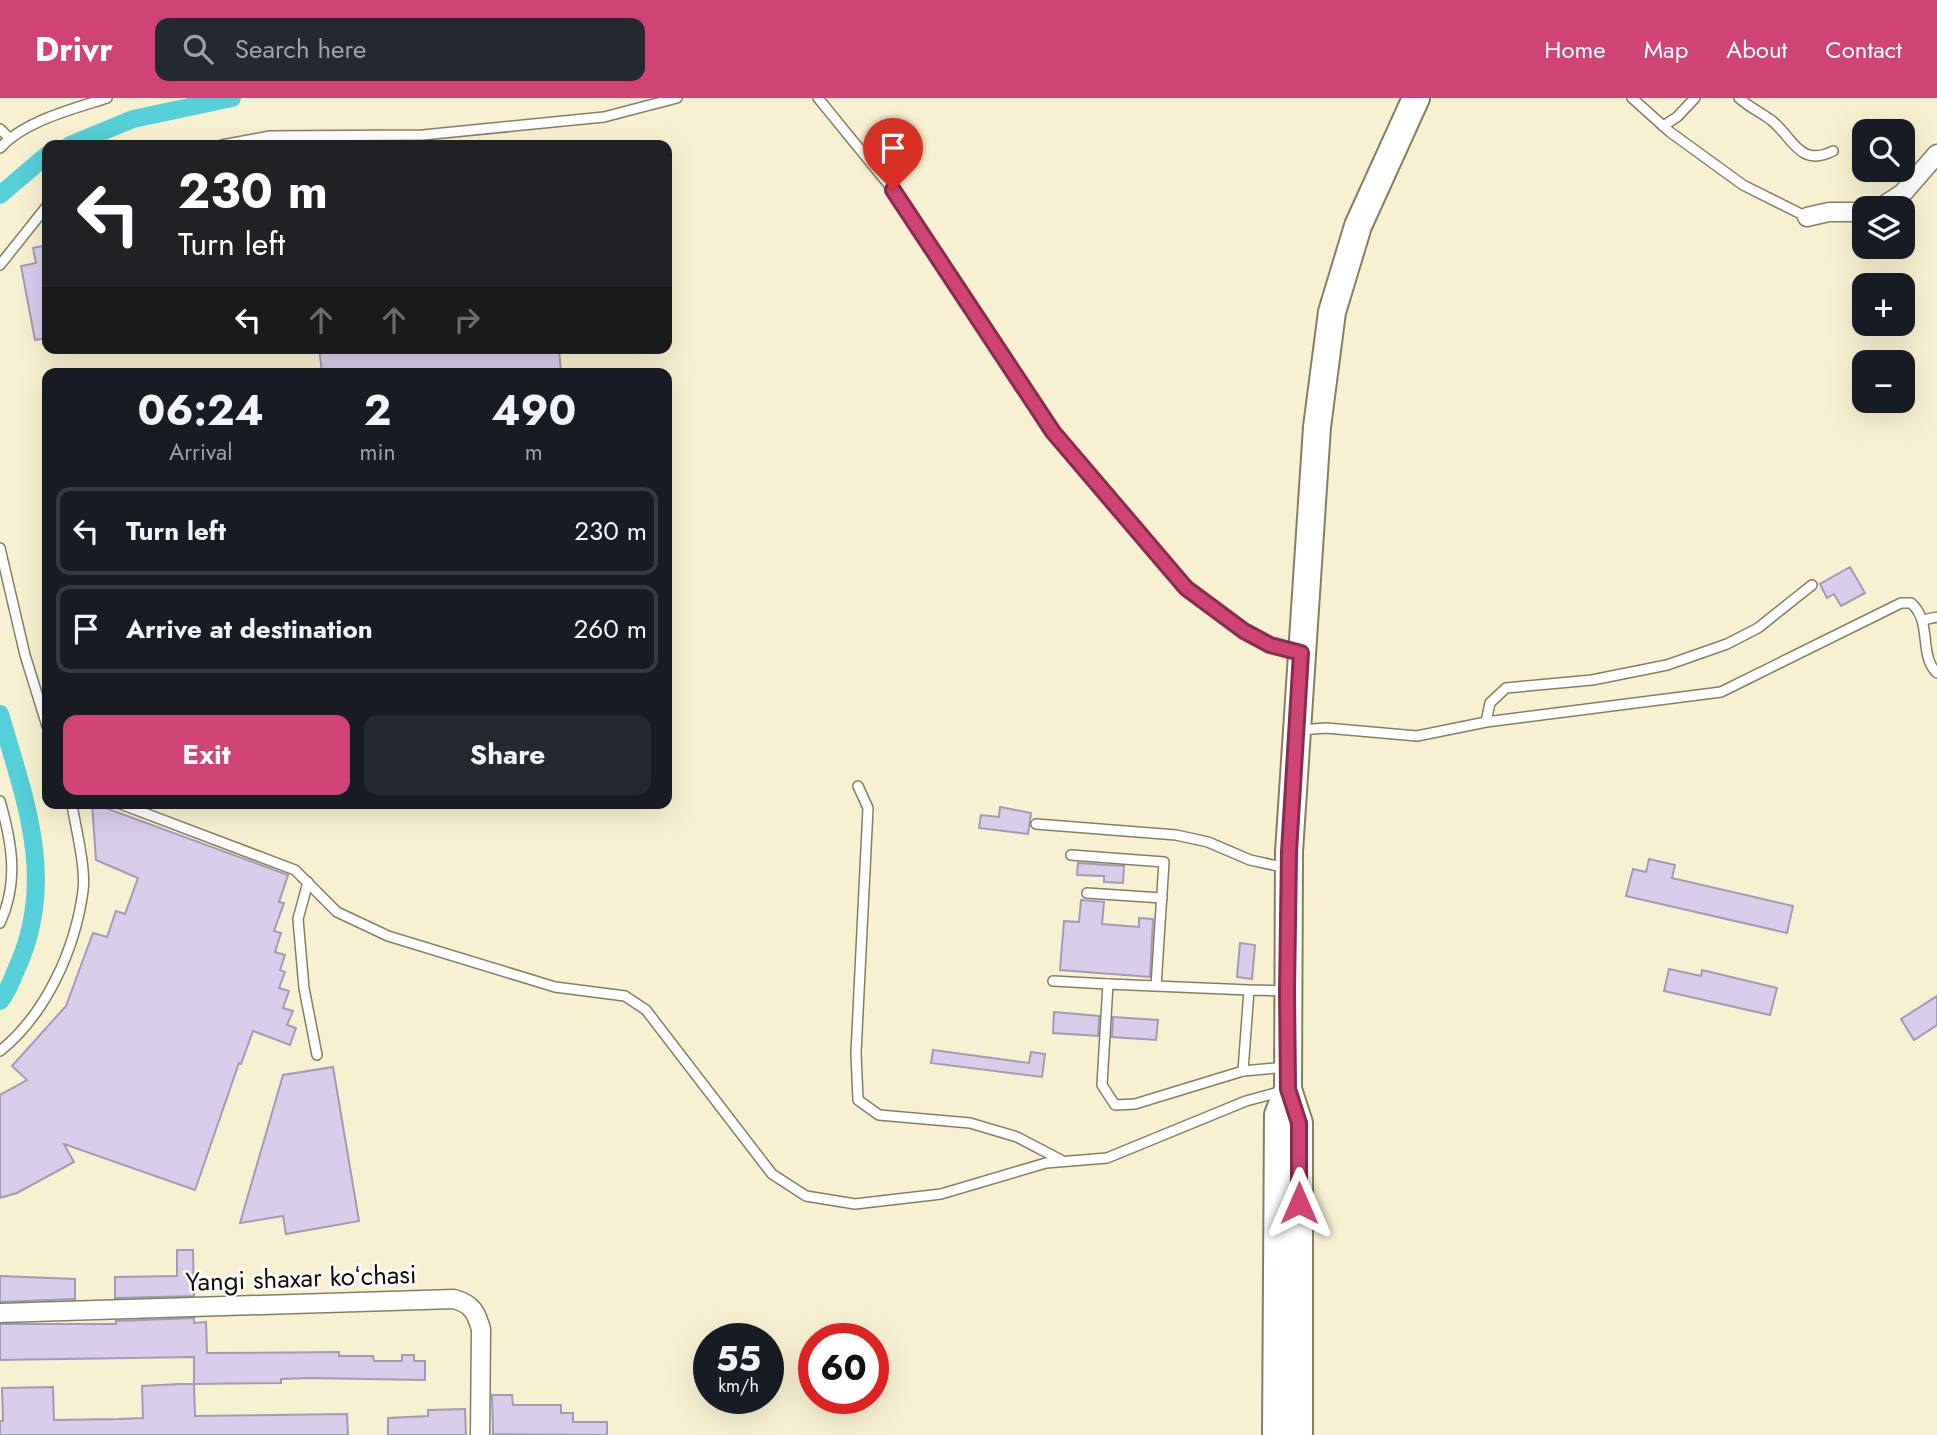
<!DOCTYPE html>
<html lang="en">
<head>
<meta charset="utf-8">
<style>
  body { margin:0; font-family:Jost,sans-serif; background:#242831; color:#f1f3f6; height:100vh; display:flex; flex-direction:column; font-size:26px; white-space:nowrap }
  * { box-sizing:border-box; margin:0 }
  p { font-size:23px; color:#9ea1a6 }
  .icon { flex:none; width:38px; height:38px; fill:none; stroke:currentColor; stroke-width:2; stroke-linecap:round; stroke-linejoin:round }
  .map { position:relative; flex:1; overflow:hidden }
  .panel { position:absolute; left:42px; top:270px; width:630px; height:441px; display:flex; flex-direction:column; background:#171b24; border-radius:14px; box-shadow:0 7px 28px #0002 }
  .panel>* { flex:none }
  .guide { position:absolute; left:42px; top:42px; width:630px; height:214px; border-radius:14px; box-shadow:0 7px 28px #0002; background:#202124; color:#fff; overflow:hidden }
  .buttons { position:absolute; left:1852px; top:21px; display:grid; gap:14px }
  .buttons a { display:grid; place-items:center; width:63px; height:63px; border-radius:14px; background:#171b24; box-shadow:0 7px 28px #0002; font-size:35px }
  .speed { position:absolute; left:693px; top:1225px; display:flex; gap:14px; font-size:35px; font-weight:700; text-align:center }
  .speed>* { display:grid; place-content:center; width:91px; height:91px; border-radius:50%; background:#171b24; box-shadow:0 7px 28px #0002; line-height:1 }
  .speed small { font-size:18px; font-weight:400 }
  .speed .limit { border:10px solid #d22; background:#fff; color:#111 }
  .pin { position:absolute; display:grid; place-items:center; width:60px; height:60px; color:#fff; margin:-72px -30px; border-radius:50% 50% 50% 0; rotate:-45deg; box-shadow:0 0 7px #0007 }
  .pin .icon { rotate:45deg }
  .me { position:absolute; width:77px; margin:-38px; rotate:0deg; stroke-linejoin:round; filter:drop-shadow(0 0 5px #0008) }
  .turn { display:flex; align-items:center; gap:24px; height:147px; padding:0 21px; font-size:32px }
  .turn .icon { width:91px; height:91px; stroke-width:2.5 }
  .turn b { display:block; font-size:49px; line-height:60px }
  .lanes { display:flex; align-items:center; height:66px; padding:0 21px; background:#0003; justify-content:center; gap:35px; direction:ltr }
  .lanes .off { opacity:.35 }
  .eta { display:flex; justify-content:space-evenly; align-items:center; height:119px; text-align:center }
  .eta b { font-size:42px; font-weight:700; line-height:49px }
  .cta { display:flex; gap:14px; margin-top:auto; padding:14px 21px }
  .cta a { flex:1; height:80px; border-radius:14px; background:#d04475; color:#fff; font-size:28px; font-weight:700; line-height:80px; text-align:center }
  .cta a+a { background:#242831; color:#f1f3f6 }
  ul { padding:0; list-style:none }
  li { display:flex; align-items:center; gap:21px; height:88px; margin:0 14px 10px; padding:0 7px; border:4px solid #363941; border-radius:14px }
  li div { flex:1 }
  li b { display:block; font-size:26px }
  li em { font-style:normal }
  header { display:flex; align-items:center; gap:42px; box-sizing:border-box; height:98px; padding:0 35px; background:#d04475; color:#fff }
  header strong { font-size:33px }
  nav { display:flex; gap:38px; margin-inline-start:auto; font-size:24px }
  .search { width:490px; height:63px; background:#242831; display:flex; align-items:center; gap:18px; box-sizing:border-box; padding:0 24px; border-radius:14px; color:#9ea1a6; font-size:26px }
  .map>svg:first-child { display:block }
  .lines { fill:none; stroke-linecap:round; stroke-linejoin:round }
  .canal { stroke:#55cfd8; stroke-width:18 }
  .building { fill:#d8cdeb; stroke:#a49ab6; stroke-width:2 }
  .lane-casing { stroke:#857f62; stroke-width:12 }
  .street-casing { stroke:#857f62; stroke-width:21 }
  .primary-casing { stroke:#857f62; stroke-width:30 }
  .lane { stroke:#fff; stroke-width:9 }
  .street { stroke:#fff; stroke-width:18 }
  .primary { stroke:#fff; stroke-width:26 }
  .route-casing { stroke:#872c4c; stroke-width:18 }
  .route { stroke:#d04475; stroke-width:12 }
  .labels { text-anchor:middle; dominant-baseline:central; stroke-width:5; stroke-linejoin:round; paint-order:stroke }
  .street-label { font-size:26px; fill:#100d04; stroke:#fff }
</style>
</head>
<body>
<header>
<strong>Drivr</strong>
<div class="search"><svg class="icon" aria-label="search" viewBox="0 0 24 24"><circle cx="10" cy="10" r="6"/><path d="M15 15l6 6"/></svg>Search here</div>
<nav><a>Home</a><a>Map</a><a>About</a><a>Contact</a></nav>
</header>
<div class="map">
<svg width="1937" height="1337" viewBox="0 0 1937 1337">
  <rect width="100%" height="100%" fill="#f8f1d1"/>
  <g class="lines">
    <g class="canal">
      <path d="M70,47L133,21L232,0"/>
      <path d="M0,97L47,57"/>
      <path d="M0,616C25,702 57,782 17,870C12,881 8,894 0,903"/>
    </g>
  </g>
  <g class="building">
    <path d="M47,147V240L35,242L21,168L36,165L33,150Z"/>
    <path d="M319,250H559L561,275H322Z"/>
    <path d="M1850,469L1865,495L1841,508L1834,496L1827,500L1820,486Z"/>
    <path d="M92,705L288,777L279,804L284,805L274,833L281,835L275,854L285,857L280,872L285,874L279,890L289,893L283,910L293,913L287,927L296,930L290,947L253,933L241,966L239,965L195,1092L64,1046L74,1064L17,1095L0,1100V997L27,982L12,968L66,908L93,835L107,839L116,813L125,816L138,780L96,762Z"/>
    <path d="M1000,709L1031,715L1028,736L979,730L981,717L999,719Z"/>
    <path d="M1649,761L1675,767L1672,780L1793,808L1787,835L1626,798L1633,771L1646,774Z"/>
    <path d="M1078,765L1124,768L1123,785L1104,784V778L1077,777Z"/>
    <path d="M1081,802L1104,804L1102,826L1139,829V820L1153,821L1150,879L1060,872L1064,823L1079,824Z"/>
    <path d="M1240,845L1255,847L1252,881L1237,879Z"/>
    <path d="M1669,871L1701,878L1702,872L1777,890L1770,917L1664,893Z"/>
    <path d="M1937,898V927L1914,942L1901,921Z"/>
    <path d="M1054,914L1099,918L1098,938L1053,935Z"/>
    <path d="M1113,919L1158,922L1156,942L1112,939Z"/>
    <path d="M933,952L1029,965L1031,954L1045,956L1042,979L931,965Z"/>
    <path d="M333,969L359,1123L286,1136L283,1118L240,1125L283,977Z"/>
    <path d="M177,1152H193L194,1198L115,1200V1179L177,1178Z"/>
    <path d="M0,1178L75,1181V1201L0,1204Z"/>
    <path d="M194,1220V1225L206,1224L207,1255L339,1254V1258H373L374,1263H402V1257H414V1263H425V1282L308,1280L281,1281V1285L194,1286V1259L0,1262V1226H116V1223Z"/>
    <path d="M179,1286H194L195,1318L347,1316L348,1337H0V1323H3L2,1290L53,1289L54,1322L118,1321L143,1320L142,1288Z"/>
    <path d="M492,1297H512L513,1307H561V1315H573V1324H607V1337L493,1336Z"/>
    <path d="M465,1311L466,1337H388V1320L428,1318V1312Z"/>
  </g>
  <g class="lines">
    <g class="lane-casing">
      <g id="lane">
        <path d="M818,0L893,92L1053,334L1186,490L1244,533L1270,546L1299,554"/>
        <path d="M1632,0L1670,34L1743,87L1807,119"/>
        <path d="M1739,0C1749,9 1760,14 1771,22C1793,39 1799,70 1833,53"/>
        <path d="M1663,28L1677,19L1695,0"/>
        <path d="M0,31L9,40"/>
        <path d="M222,47L270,38L423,37L604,19L677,0"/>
        <path d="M0,50C24,23 73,11 107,0"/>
        <path d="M0,167L47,108"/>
        <path d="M0,450L25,557L47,628"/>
        <path d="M1923,522L1937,519"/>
        <path d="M1486,624L1490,605L1506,590L1592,582L1667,567L1727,546L1758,530L1812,487"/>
        <path d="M1300,632L1326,630L1417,638L1486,624L1721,594L1901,505H1911C1933,524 1918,557 1937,575"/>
        <path d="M858,688L868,710L856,955L858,1002L879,1017L970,1025L1017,1039L1061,1062"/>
        <path d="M0,703C12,745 19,784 0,825"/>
        <path d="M118,705L295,772L337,814L388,838L555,889L625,898L646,912L772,1076L806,1098L855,1106L941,1096L1046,1065L1107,1060L1246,1003L1283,993"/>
        <path d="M1036,726L1176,737L1208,744L1250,762L1287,770"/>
        <path d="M1071,757L1164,764L1156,888"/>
        <path d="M308,784L298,821L304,890L317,957"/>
        <path d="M1087,795L1162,800"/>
        <path d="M1053,883L1108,886"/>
        <path d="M1249,892L1108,886L1102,987L1115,1007L1135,1006L1243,973L1249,892L1286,893"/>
        <path d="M0,953C46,916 75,852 83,793C86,770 76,731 72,707"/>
        <path d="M1243,973L1287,969"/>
      </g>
    </g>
    <g class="street-casing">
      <g id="street">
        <path d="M1880,110L1903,95L1937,56"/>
        <path d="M1807,119L1829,114H1864"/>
        <path d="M0,1215L454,1201C472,1206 476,1214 481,1231L480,1337"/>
      </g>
    </g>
    <g class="primary-casing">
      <g id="primary">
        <path d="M1276,1337L1278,1017L1288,991"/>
        <path d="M1299,1337V1025L1288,991L1289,754L1317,329L1332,214L1358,128L1416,0"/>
      </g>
    </g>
    <use href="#lane" class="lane"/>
    <use href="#street" class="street"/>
    <use href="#primary" class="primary"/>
  </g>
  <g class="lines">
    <g class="route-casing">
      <path id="route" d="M893,92L1053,334L1186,490L1244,533L1270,547L1301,555L1289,754L1287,893L1288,991L1299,1025V1105"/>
    </g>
    <use href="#route" class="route"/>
  </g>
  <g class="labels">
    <g class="street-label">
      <text transform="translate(301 1180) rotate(-2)">Yangi shaxar koʻchasi</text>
    </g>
  </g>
</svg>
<div class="buttons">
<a><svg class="icon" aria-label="search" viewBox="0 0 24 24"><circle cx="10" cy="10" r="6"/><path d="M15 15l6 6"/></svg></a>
<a><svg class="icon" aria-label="layers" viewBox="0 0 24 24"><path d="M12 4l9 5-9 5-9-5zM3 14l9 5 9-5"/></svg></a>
<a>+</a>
<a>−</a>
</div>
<div class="speed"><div>55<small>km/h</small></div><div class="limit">60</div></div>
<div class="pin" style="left:893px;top:92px;background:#d93025"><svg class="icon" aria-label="arrive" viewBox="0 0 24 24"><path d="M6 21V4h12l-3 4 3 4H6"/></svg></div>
<svg class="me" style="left:1299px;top:1105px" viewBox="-20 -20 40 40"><path d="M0-17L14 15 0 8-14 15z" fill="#d04475" stroke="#fff" stroke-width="4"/></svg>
<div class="guide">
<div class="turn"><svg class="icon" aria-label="left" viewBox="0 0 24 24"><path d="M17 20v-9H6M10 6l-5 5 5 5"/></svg><div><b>230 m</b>Turn left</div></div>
<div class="lanes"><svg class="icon" aria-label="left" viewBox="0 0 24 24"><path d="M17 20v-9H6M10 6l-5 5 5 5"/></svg><svg class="icon off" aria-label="ahead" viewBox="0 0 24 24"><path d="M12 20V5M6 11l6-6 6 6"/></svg><svg class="icon off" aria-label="ahead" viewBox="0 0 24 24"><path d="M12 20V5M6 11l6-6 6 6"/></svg><svg class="icon off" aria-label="right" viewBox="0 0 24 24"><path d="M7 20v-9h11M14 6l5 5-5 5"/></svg></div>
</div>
<section class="panel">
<div class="eta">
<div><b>06:24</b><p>Arrival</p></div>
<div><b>2</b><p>min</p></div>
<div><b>490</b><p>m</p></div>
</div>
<ul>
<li><svg class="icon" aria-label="left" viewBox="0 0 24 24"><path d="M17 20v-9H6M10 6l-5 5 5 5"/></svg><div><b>Turn left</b></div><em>230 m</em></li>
<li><svg class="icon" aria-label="arrive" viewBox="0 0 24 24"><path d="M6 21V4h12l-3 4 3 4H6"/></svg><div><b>Arrive at destination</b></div><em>260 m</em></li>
</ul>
<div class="cta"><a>Exit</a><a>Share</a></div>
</section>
</div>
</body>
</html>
